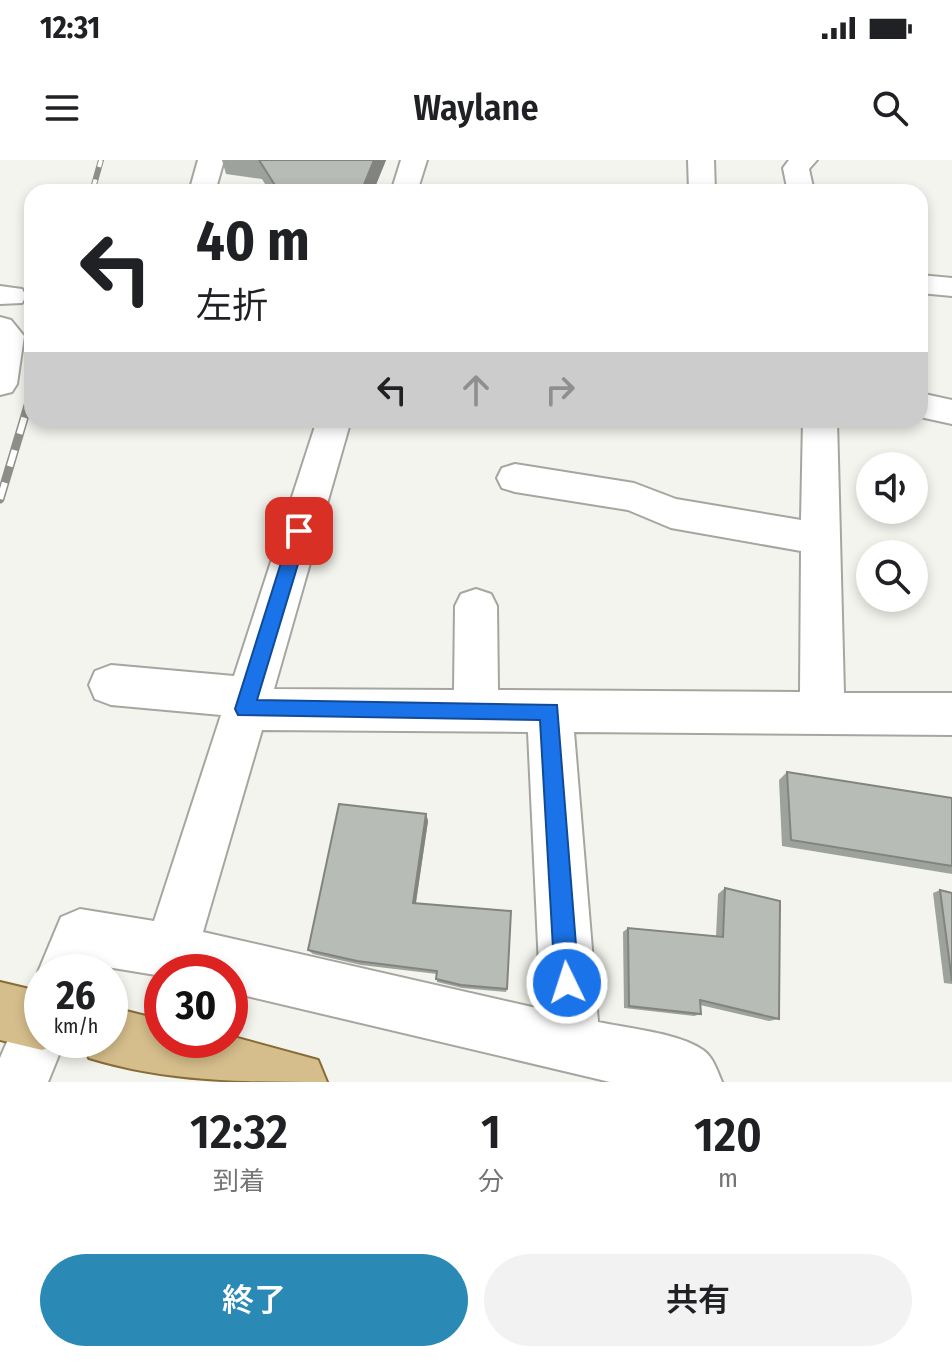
<!DOCTYPE html>
<html lang="ja">
<head>
<meta charset="utf-8">
<style>
  body { margin:0; font-family:"Fira Sans Condensed","Noto Sans JP",sans-serif; background:#f2f2f2; color:#202124; height:100vh; display:flex; flex-direction:column; font-size:30px; white-space:nowrap }
  * { box-sizing:border-box; margin:0 }
  p { font-size:26px; color:#757577 }
  .icon { flex:none; width:44px; height:44px; fill:none; stroke:currentColor; stroke-width:2; stroke-linecap:round; stroke-linejoin:round }
  .map { position:relative; height:922px; overflow:hidden }
  .panel { display:flex; flex-direction:column; background:#fff; flex:1 }
  .panel>* { flex:none }
  .guide { position:absolute; left:24px; top:24px; width:904px; height:244px; border-radius:24px; box-shadow:0 4px 12px #0003; background:#fff; color:#202124; overflow:hidden }
  .controls { position:absolute; left:856px; top:292px; display:grid; gap:16px }
  .controls a { display:grid; place-items:center; width:72px; height:72px; border-radius:50%; background:#fff; box-shadow:0 4px 12px #0003; font-size:40px }
  .speed { position:absolute; left:24px; top:794px; display:flex; gap:16px; font-size:40px; font-weight:700; text-align:center }
  .speed>* { display:grid; place-content:center; width:104px; height:104px; border-radius:50%; background:#fff; box-shadow:0 4px 12px #0003; line-height:1 }
  .speed small { font-size:20px; font-weight:400 }
  .speed .limit { border:12px solid #d22; background:#fff; color:#111 }
  .pin { position:absolute; display:grid; place-items:center; width:68px; height:68px; color:#fff; margin:-34px; border-radius:16px; box-shadow:0 4px 12px #0006 }
  .me { position:absolute; width:88px; margin:-44px; rotate:356deg; stroke-linejoin:round; filter:drop-shadow(0 0 6px #0008) }
  .turn { display:flex; align-items:center; gap:28px; height:168px; padding:0 40px; font-size:36px }
  .turn .icon { width:104px; height:104px; stroke-width:2.5 }
  .turn b { display:block; font-size:56px; line-height:68px }
  .lanes { display:flex; align-items:center; height:76px; padding:0 40px; background:#0003; justify-content:center; gap:40px; direction:ltr }
  .lanes .off { opacity:.35 }
  .eta { display:flex; justify-content:space-evenly; align-items:center; height:136px; text-align:center }
  .eta b { font-size:48px; font-weight:600; line-height:56px }
  .primary-button { display:flex; gap:16px; margin-top:auto; padding:16px 40px }
  .primary-button a { flex:1; height:92px; border-radius:48px; background:#2b89b5; color:#fff; font-size:32px; font-weight:600; line-height:92px; text-align:center }
  .primary-button a+a { background:#f2f2f2; color:#202124 }
  .status { display:flex; justify-content:space-between; align-items:center; height:56px; padding:0 40px; background:#fff; direction:ltr }
  .status svg { height:22px; fill:currentColor }
  header { display:flex; justify-content:space-between; align-items:center; height:104px; padding:0 40px; background:#fff; font-size:36px; font-weight:600 }
  .map>svg:first-child { display:block }
  .lines { fill:none; stroke-linecap:round; stroke-linejoin:round }
  .minor-casing { stroke:#a5a6a0; stroke-width:4 }
  .major-casing { stroke:#866c35; stroke-width:4 }
  .minor { fill:#fff; fill-rule:evenodd }
  .major { fill:#d6be8c; fill-rule:evenodd }
  .rail-far1-casing { stroke:#8e8e89; stroke-width:6 }
  .rail-casing { stroke:#8e8e89; stroke-width:9 }
  .rail-far1 { stroke:#fff; stroke-width:4; stroke-dasharray:13; stroke-linecap:butt }
  .rail { stroke:#fff; stroke-width:6; stroke-dasharray:17; stroke-linecap:butt }
  .wall { fill:#9ea29d }
  .shaded-wall { fill:#81847f }
  .building { fill:#b8bcb6; stroke:#81847f; stroke-width:2 }
  .route { fill:#1a73e8; stroke:#114b97; stroke-width:2 }
</style>
</head>
<body>
<div class="status"><b>12:31</b><svg viewBox="0 0 49 12"><path d="M0 12V9h3v3zM5 12V6h3v6zM10 12V3h3v9zM15 12V0h3v12zM26 1h20v11H26zM47 4h2v5h-2z"/></svg></div>
<header><svg class="icon" aria-label="menu" viewBox="0 0 24 24"><path d="M4 6h16M4 12h16M4 18h16"/></svg>Waylane<svg class="icon" aria-label="search" viewBox="0 0 24 24"><circle cx="10" cy="10" r="6"/><path d="M15 15l6 6"/></svg></header>
<div class="map">
<svg width="952" height="922" viewBox="0 0 952 922">
  <rect width="100%" height="100%" fill="#f4f4ee"/>
  <g class="lines">
    <g class="minor-casing">
      <g id="minor">
        <path d="M198,0H224L215,32H189Z"/>
        <path d="M401,0H427L417,32H391Z"/>
        <path d="M688,0H714L715,32H689Z"/>
        <path d="M789,0H817L809,9L814,32H788L783,8Z"/>
        <path d="M920,115L952,118V136L920,133Z"/>
        <path d="M0,126L22,129L26,136L22,143L0,144Z"/>
        <path d="M0,157L11,160L24,176L17,224L12,232L0,235Z"/>
        <path d="M920,233L952,240V264L920,257Z"/>
        <path d="M317,260H351L274,529L454,530L455,446L461,434L476,429L491,434L497,446L498,530L800,532L801,391L671,368L628,350L515,332L502,328L497,318L502,308L515,304L634,323L676,339L801,360L803,260H837L844,533H952V575L574,572L598,862C626,868 679,873 703,890C713,897 717,910 722,922H610L230,832V812H162V816L95,805L92,812H42V822L38,812L61,757L80,749L154,761L221,555L111,545L95,539L89,525L95,511L111,505L234,516ZM262,570L528,572L541,849L203,772Z"/>
        <path d="M42,839V880H65L48,922H0V898L22,847Z"/>
      </g>
    </g>
    <g class="major-casing">
      <g id="major">
        <path d="M0,822L42,832V880L63,882L42,890L0,880Z"/>
        <path d="M110,847L162,860V880H230V876L318,900L327,922C244,922 167,922 89,898L82,880H110Z"/>
      </g>
    </g>
    <use href="#minor" class="minor"/>
    <use href="#major" class="major"/>
    <g class="rail-far1-casing">
      <path id="rail-far1" d="M92,32L101,0"/>
    </g>
    <g class="rail-casing">
      <path id="rail" d="M0,339L32,232"/>
    </g>
    <use href="#rail-far1" class="rail-far1"/>
    <use href="#rail" class="rail"/>
  </g>
  <g class="wall">
    <path d="M222,0H386L373,32H270L262,19L226,14Z"/>
    <path d="M787,612L952,638V714L782,686L779,620Z"/>
    <path d="M426,654L428,661L416,743L507,829L506,832L462,828L437,822V814L361,805L313,794L308,790Z"/>
    <path d="M725,728L779,859L769,861L700,845L701,854L694,856L624,848L623,772L628,768L716,776L718,734Z"/>
    <path d="M940,730L952,733V824L944,823L933,733Z"/>
  </g>
  <g class="shaded-wall">
    <path d="M374,0H386L373,32H361Z"/>
    <path d="M426,654L428,661L415,748L413,743Z"/>
  </g>
  <g class="building">
    <path d="M259,0H374L361,32H277L278,30Z"/>
    <path d="M787,612L952,638V706L791,680Z"/>
    <path d="M339,644L426,654L413,743L511,751L507,829L461,825L436,819L437,811L357,801L308,790Z"/>
    <path d="M725,728L780,741L779,859L700,840L701,854L629,846L628,768L723,777Z"/>
    <path d="M940,730L952,733V821Z"/>
  </g>
  <path class="route" d="M299,364L308,371L257,540L557,545L579,823L575,832L567,835L558,832L555,823L540,560L238,555L235,549L291,371Z"/>
</svg>
<div class="controls">
<a><svg class="icon" aria-label="sound" viewBox="0 0 24 24"><path d="M4 9h4l5-4v14l-5-4H4zM17 9q2 3 0 6"/></svg></a>
<a><svg class="icon" aria-label="search" viewBox="0 0 24 24"><circle cx="10" cy="10" r="6"/><path d="M15 15l6 6"/></svg></a>
</div>
<div class="speed"><div>26<small>km/h</small></div><div class="limit">30</div></div>
<div class="pin" style="left:299px;top:371px;background:#d93025"><svg class="icon" aria-label="arrive" viewBox="0 0 24 24"><path d="M6 21V4h12l-3 4 3 4H6"/></svg></div>
<svg class="me" style="left:567px;top:823px" viewBox="-20 -20 40 40"><circle r="17" fill="#1a73e8" stroke="#fff" stroke-width="3"/><path d="M0-11L8 9 0 5-8 9z" fill="#fff"/></svg>
<div class="guide">
<div class="turn"><svg class="icon" aria-label="left" viewBox="0 0 24 24"><path d="M17 20v-9H6M10 6l-5 5 5 5"/></svg><div><b>40 m</b>左折</div></div>
<div class="lanes"><svg class="icon" aria-label="left" viewBox="0 0 24 24"><path d="M17 20v-9H6M10 6l-5 5 5 5"/></svg><svg class="icon off" aria-label="ahead" viewBox="0 0 24 24"><path d="M12 20V5M6 11l6-6 6 6"/></svg><svg class="icon off" aria-label="right" viewBox="0 0 24 24"><path d="M7 20v-9h11M14 6l5 5-5 5"/></svg></div>
</div>
</div>
<section class="panel">
<div class="eta">
<div><b>12:32</b><p>到着</p></div>
<div><b>1</b><p>分</p></div>
<div><b>120</b><p>m</p></div>
</div>
<div class="primary-button"><a>終了</a><a>共有</a></div>
</section>
</body>
</html>
